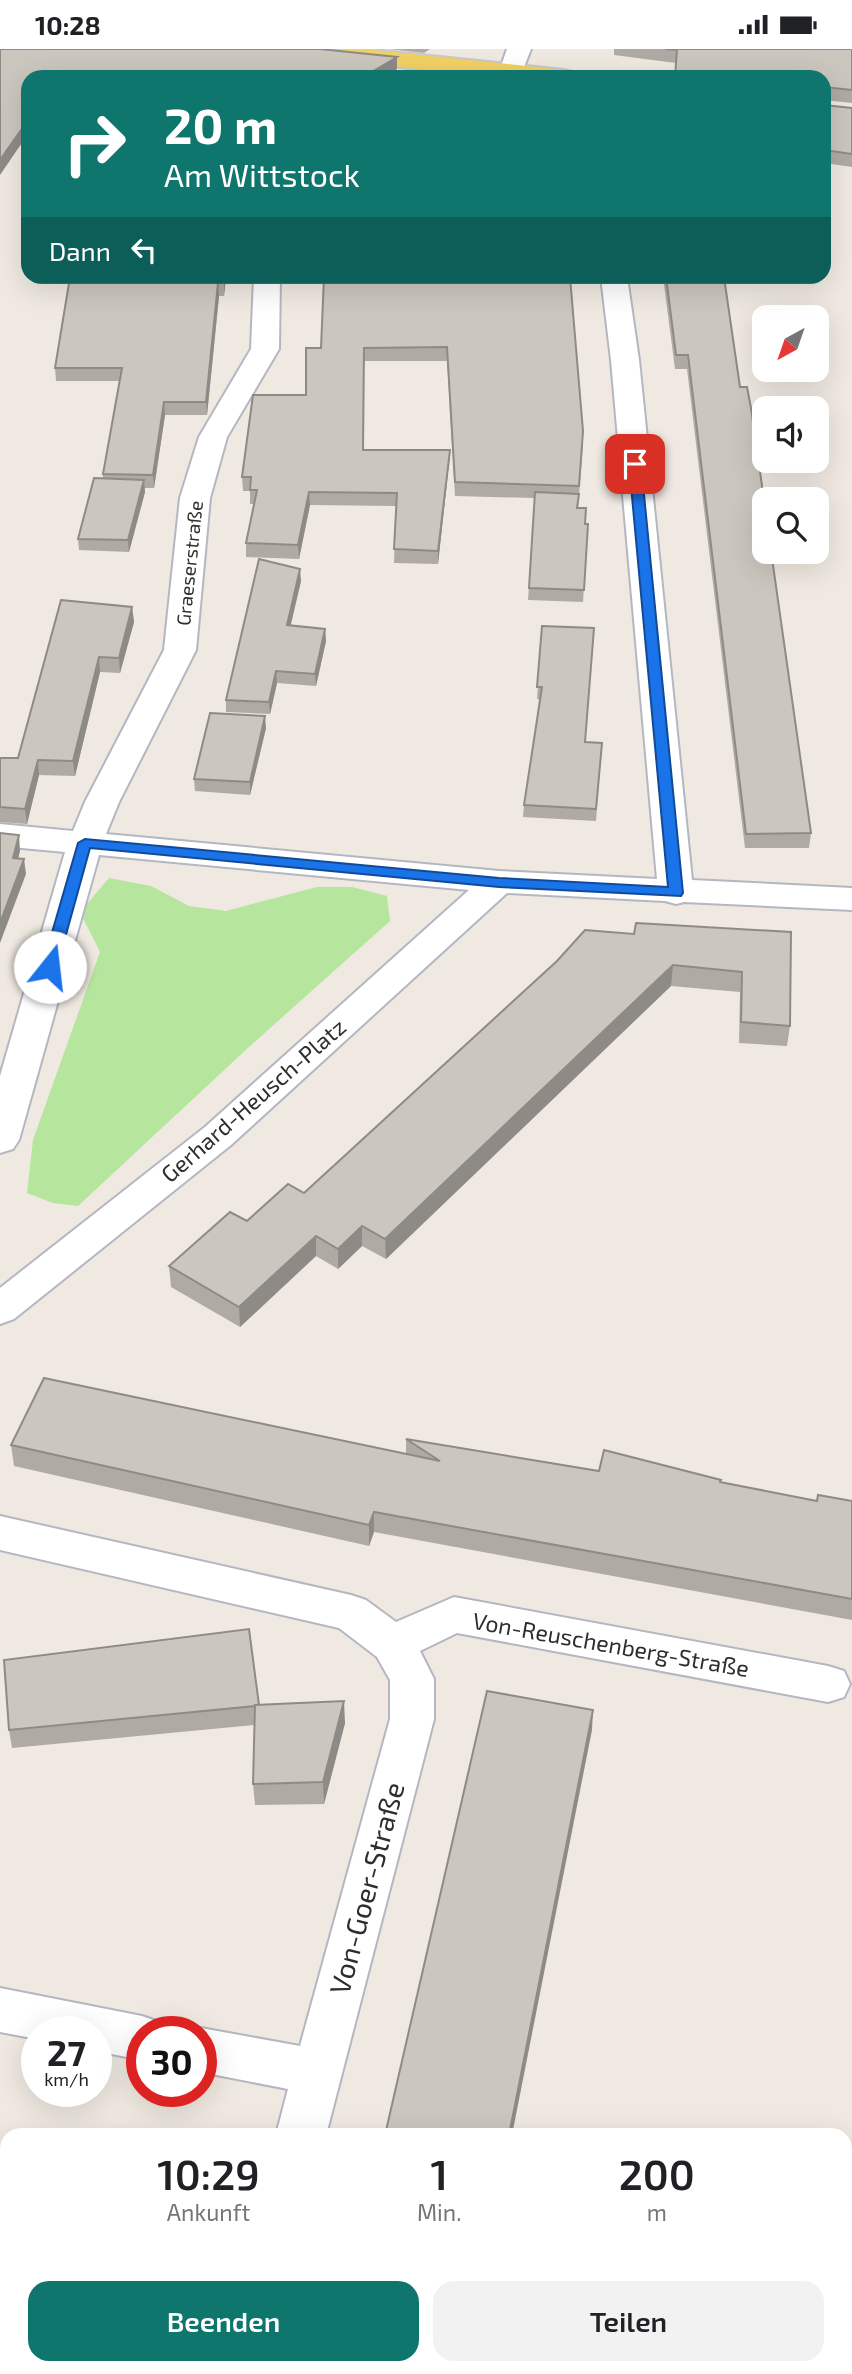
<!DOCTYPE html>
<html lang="de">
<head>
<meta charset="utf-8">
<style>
  body { margin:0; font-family:"Exo 2",sans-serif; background:#f2f2f2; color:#202124; height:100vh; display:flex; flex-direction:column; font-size:26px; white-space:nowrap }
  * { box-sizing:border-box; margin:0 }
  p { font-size:23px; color:#757577 }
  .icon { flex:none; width:38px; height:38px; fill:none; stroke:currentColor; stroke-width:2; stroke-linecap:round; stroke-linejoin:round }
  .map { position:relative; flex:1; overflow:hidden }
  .drawer { position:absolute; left:0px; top:2079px; width:852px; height:247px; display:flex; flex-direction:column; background:#fff; border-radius:21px 21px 0 0; box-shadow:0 7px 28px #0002 }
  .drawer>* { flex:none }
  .guide { position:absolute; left:21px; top:21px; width:810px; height:214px; border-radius:21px; box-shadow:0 7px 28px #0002; background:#0f766e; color:#fff; overflow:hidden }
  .needle { width:46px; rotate:220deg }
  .controls { position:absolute; left:752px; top:256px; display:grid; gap:14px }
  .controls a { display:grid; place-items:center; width:77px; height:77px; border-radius:14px; background:#fff; box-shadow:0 7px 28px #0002; font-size:35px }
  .speed { position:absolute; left:21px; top:1967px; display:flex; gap:14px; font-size:35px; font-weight:700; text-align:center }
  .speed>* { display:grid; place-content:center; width:91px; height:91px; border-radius:50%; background:#fff; box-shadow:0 7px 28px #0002; line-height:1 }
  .speed small { font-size:18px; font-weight:400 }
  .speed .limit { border:10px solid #d22; background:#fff; color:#111 }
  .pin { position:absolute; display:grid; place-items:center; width:60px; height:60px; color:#fff; margin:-30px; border-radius:14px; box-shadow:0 4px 10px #0006 }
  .me { position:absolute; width:77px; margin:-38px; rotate:16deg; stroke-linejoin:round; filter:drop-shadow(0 0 5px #0008) }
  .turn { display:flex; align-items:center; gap:24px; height:147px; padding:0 28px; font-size:32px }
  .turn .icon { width:91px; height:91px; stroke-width:2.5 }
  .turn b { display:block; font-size:49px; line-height:60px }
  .then { display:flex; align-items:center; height:66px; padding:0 28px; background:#0003; gap:14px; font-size:26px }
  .eta { display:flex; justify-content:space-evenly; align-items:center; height:119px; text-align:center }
  .eta b { font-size:42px; font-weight:600; line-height:49px }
  .button { display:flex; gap:14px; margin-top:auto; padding:14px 28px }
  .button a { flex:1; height:80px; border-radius:21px; background:#0f766e; color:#fff; font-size:28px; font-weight:600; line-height:80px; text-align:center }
  .button a+a { background:#f2f2f2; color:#202124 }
  .status { display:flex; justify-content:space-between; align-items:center; height:49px; padding:0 35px; background:#fff; direction:ltr }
  .status svg { height:19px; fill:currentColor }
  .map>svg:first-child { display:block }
  .green { fill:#b6e59e }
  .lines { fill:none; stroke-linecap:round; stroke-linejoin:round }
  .minor-casing { stroke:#b4b7c1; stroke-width:4 }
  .major-casing { stroke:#c9c9c9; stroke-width:4 }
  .minor { fill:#fff; fill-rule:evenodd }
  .major { fill:#f2d163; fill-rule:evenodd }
  .wall { fill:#afaba4 }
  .shaded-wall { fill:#8e8b86 }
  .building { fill:#cbc7bf; stroke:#8e8b86; stroke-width:2 }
  .route { fill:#1a73e8; stroke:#114b97; stroke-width:2 }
  .labels { text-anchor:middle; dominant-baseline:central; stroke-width:7; stroke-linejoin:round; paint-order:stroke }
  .far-street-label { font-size:19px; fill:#2e2e2e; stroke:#fff }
  .street-label { font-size:23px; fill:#2e2e2e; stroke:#fff }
  .near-street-label { font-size:28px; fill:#2e2e2e; stroke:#fff }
</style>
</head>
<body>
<div class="status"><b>10:28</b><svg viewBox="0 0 49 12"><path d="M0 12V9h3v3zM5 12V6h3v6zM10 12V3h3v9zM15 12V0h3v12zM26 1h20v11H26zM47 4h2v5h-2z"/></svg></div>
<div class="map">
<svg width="852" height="2325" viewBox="0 0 852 2325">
  <rect width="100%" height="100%" fill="#efe9e1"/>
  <path class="green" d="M109,829L151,837L189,857L226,862L317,838H352L387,847L390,872L250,997L78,1157L53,1154L27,1144L33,1091L100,903L80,863Z"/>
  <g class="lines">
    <g class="minor-casing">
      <g id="minor">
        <path d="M507,0H531L520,28H502L499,23Z"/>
        <path d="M254,228H280L279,300L227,388L210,449L196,601L119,753L106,785L499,822L657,830L611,311L601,228H627L639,311L692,831L852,839V861L684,853L676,855L665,852L507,844L231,1096L14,1270L0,1275V1239L205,1078L469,841L99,806L19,1091L13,1100L0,1104V1027L65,803L0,797V775L73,782L85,753L164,601L180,449L199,388L251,300Z"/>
        <path d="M0,1467L351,1546L366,1551L396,1573L454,1548L828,1617L844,1622L850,1635L844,1648L828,1653L457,1584L420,1602L434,1630V1670L326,2086H276L288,2040L201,2023V1983H190L201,1979L300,1997L390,1670V1631L377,1608L339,1579L0,1501Z"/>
        <path d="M0,1939L142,1967L159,1973L164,1983H142V2011L96,2002V1983H37V1990L0,1983Z"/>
        <path d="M215,2319H267L266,2325H212Z"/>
      </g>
    </g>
    <g class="major-casing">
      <path id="major" d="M283,0H364L564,21L573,23L576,28H494L295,7L287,5Z"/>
    </g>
    <use href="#minor" class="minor"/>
    <use href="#major" class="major"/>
  </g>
  <g class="wall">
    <path d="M389,0H430L424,4Z"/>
    <path d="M614,0H852V54L824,51V28L676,14L614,6Z"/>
    <path d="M824,56L852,59V118L824,114Z"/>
    <path d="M226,228L224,247H219L207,366H165L154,439H145V443L129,503L79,501L78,490L103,429V425L119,332H56L55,319Z"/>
    <path d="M570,228L583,395L578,459L585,475H588L583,553L528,551L535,449L455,447L447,312H364V401H450L449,414L438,515L394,514L396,457L310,456L299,510L246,508V494L254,455H250V442H243L242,428L306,346L321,299Z"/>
    <path d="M663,228H735L734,235H725L740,338L811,784L809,799H745L687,320H675Z"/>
    <path d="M301,532L290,576L325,580L326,592L316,637L277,634L270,665L226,663V651Z"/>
    <path d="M132,558L134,573L120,624L100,623L75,727L39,726L27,775L0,773V709H18Z"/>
    <path d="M542,577L585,693L602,694L596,772L523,768L524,756L540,650H537Z"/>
    <path d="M266,679L250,746L195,742L194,730Z"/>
    <path d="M791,883L790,977L787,997L739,994L740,943L671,937L386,1210L362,1197L338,1220L316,1207L240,1278L171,1238L169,1217L247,1172L304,1144L634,885Z"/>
    <path d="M406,1390L599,1422L720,1433L817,1452H852V1571L374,1483L369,1497L14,1417L11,1396L406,1405Z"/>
    <path d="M259,1656L345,1674L324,1755L255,1756L253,1735L254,1676L12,1699L9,1681Z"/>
    <path d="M392,2319H434L433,2325H425Z"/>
  </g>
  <g class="shaded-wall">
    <path d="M397,8V20L384,28H365Z"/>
    <path d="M28,71V85L0,126V111Z"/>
    <path d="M224,228H226L224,247Z"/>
    <path d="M218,234L219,247L207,366L206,353Z"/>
    <path d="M164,353L165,366L154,439L153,426Z"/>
    <path d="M450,401L449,414L438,515V502Z"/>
    <path d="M144,431L145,443L129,503L128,491Z"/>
    <path d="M309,443L310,456L299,510L298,496Z"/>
    <path d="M300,520L301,532L288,588L287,576Z"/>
    <path d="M132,558L134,573L120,624L119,609Z"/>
    <path d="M325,580L326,592L316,637L315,625Z"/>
    <path d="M99,608L100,623L75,727L73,712Z"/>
    <path d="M276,622L277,634L270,665L269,653Z"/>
    <path d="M265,667L266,679L250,746V733Z"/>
    <path d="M38,711L39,726L27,775L25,760Z"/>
    <path d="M19,786L20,802L15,824L13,809Z"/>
    <path d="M24,810L26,825L0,894V874Z"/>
    <path d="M673,916L671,937L386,1210L385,1190Z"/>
    <path d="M362,1177V1197L338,1220V1200Z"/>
    <path d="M316,1187V1207L240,1278L239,1258Z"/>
    <path d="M374,1463V1483L369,1497V1476Z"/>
    <path d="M344,1652L345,1674L324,1755L323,1733Z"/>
    <path d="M593,1661L592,1681L512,2086H509Z"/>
  </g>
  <g class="building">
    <path d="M0,0H320L397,8L365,27L375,28H28V71L0,111Z"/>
    <path d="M665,0H852V41L824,38V28H675L677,1Z"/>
    <path d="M824,56L852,59V105L824,101Z"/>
    <path d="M70,228H224V234H218L206,353H164L153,426L103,425L122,319H55Z"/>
    <path d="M324,228H570L583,382L579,437L455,433L447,298L364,299L363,401H450L438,502L394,500L397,444L309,443L298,496L246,494L257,441H250L251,428H242L253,346H306V299H321Z"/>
    <path d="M666,228H724L740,338H747L751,359L765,458V502H771L811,784L746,785L688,306H676Z"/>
    <path d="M94,429L144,431L128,491L78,490Z"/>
    <path d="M535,443L579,445L577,459H586L585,475H588L584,541L529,539Z"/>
    <path d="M259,510L300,520L287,576L325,580L315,625L276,622L269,653L226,651Z"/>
    <path d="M61,551L132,558L119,609L99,608L73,712L38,711L25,760L0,758V709H18Z"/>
    <path d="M542,577L594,579L585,693L602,694L596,760L524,756L542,638H537Z"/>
    <path d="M210,664L265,667L250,733L194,730Z"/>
    <path d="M0,784L19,786L13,809L24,810L0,874Z"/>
    <path d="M636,874L791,883L790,977L741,973L742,923L673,916L385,1190L362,1177L338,1200L316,1187L239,1258L169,1217L230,1163L247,1172L288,1135L304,1144L557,912L585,881L634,885Z"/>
    <path d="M44,1329L440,1412L406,1390L599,1422L604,1401L721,1431L720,1433L817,1452L818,1446L852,1452V1550L374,1463L369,1476L11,1396Z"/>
    <path d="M249,1580L259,1656H255V1657L9,1681L4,1611Z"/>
    <path d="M487,1642L593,1661L509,2086H385Z"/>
    <path d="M344,1652L323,1733L253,1735L255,1656Z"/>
    <path d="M845,2302L848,2303V2325H669L670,2319H845Z"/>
  </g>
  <path class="route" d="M635,411L641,415L683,844L681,847L499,838L90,799L57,918L55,921H44L42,918L78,794L85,790L499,829L668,838L629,415Z"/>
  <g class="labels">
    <g class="far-street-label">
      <text transform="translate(189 514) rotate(-84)">Graeserstraße</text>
    </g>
    <g class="street-label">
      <text transform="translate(253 1051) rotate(-41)">Gerhard-Heusch-Platz</text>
      <text transform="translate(611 1595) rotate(10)">Von-Reuschenberg-Straße</text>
    </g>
    <g class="near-street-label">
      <text transform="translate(366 1839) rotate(-75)">Von-Goer-Straße</text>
    </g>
  </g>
</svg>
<div class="controls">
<a><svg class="needle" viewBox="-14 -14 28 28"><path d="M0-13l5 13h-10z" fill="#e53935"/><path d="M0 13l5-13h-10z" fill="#757577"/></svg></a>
<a><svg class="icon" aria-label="sound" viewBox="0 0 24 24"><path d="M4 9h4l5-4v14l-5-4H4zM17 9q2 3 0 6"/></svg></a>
<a><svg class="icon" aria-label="search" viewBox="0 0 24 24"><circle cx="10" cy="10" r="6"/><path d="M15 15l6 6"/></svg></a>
</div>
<div class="speed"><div>27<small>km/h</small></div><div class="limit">30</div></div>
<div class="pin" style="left:635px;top:415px;background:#d93025"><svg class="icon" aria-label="arrive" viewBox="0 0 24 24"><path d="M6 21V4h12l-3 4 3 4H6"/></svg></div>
<svg class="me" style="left:50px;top:918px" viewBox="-20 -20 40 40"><circle r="19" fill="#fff"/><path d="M0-13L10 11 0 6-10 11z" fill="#1a73e8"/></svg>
<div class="guide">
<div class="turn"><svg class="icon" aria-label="right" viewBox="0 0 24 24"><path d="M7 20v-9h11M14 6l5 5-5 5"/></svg><div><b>20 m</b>Am Wittstock</div></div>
<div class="then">Dann<svg class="icon" aria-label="left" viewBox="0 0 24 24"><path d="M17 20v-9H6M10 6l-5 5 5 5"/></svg></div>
</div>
<section class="drawer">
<div class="eta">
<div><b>10:29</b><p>Ankunft</p></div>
<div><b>1</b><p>Min.</p></div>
<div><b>200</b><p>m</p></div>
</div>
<div class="button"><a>Beenden</a><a>Teilen</a></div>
</section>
</div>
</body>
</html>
